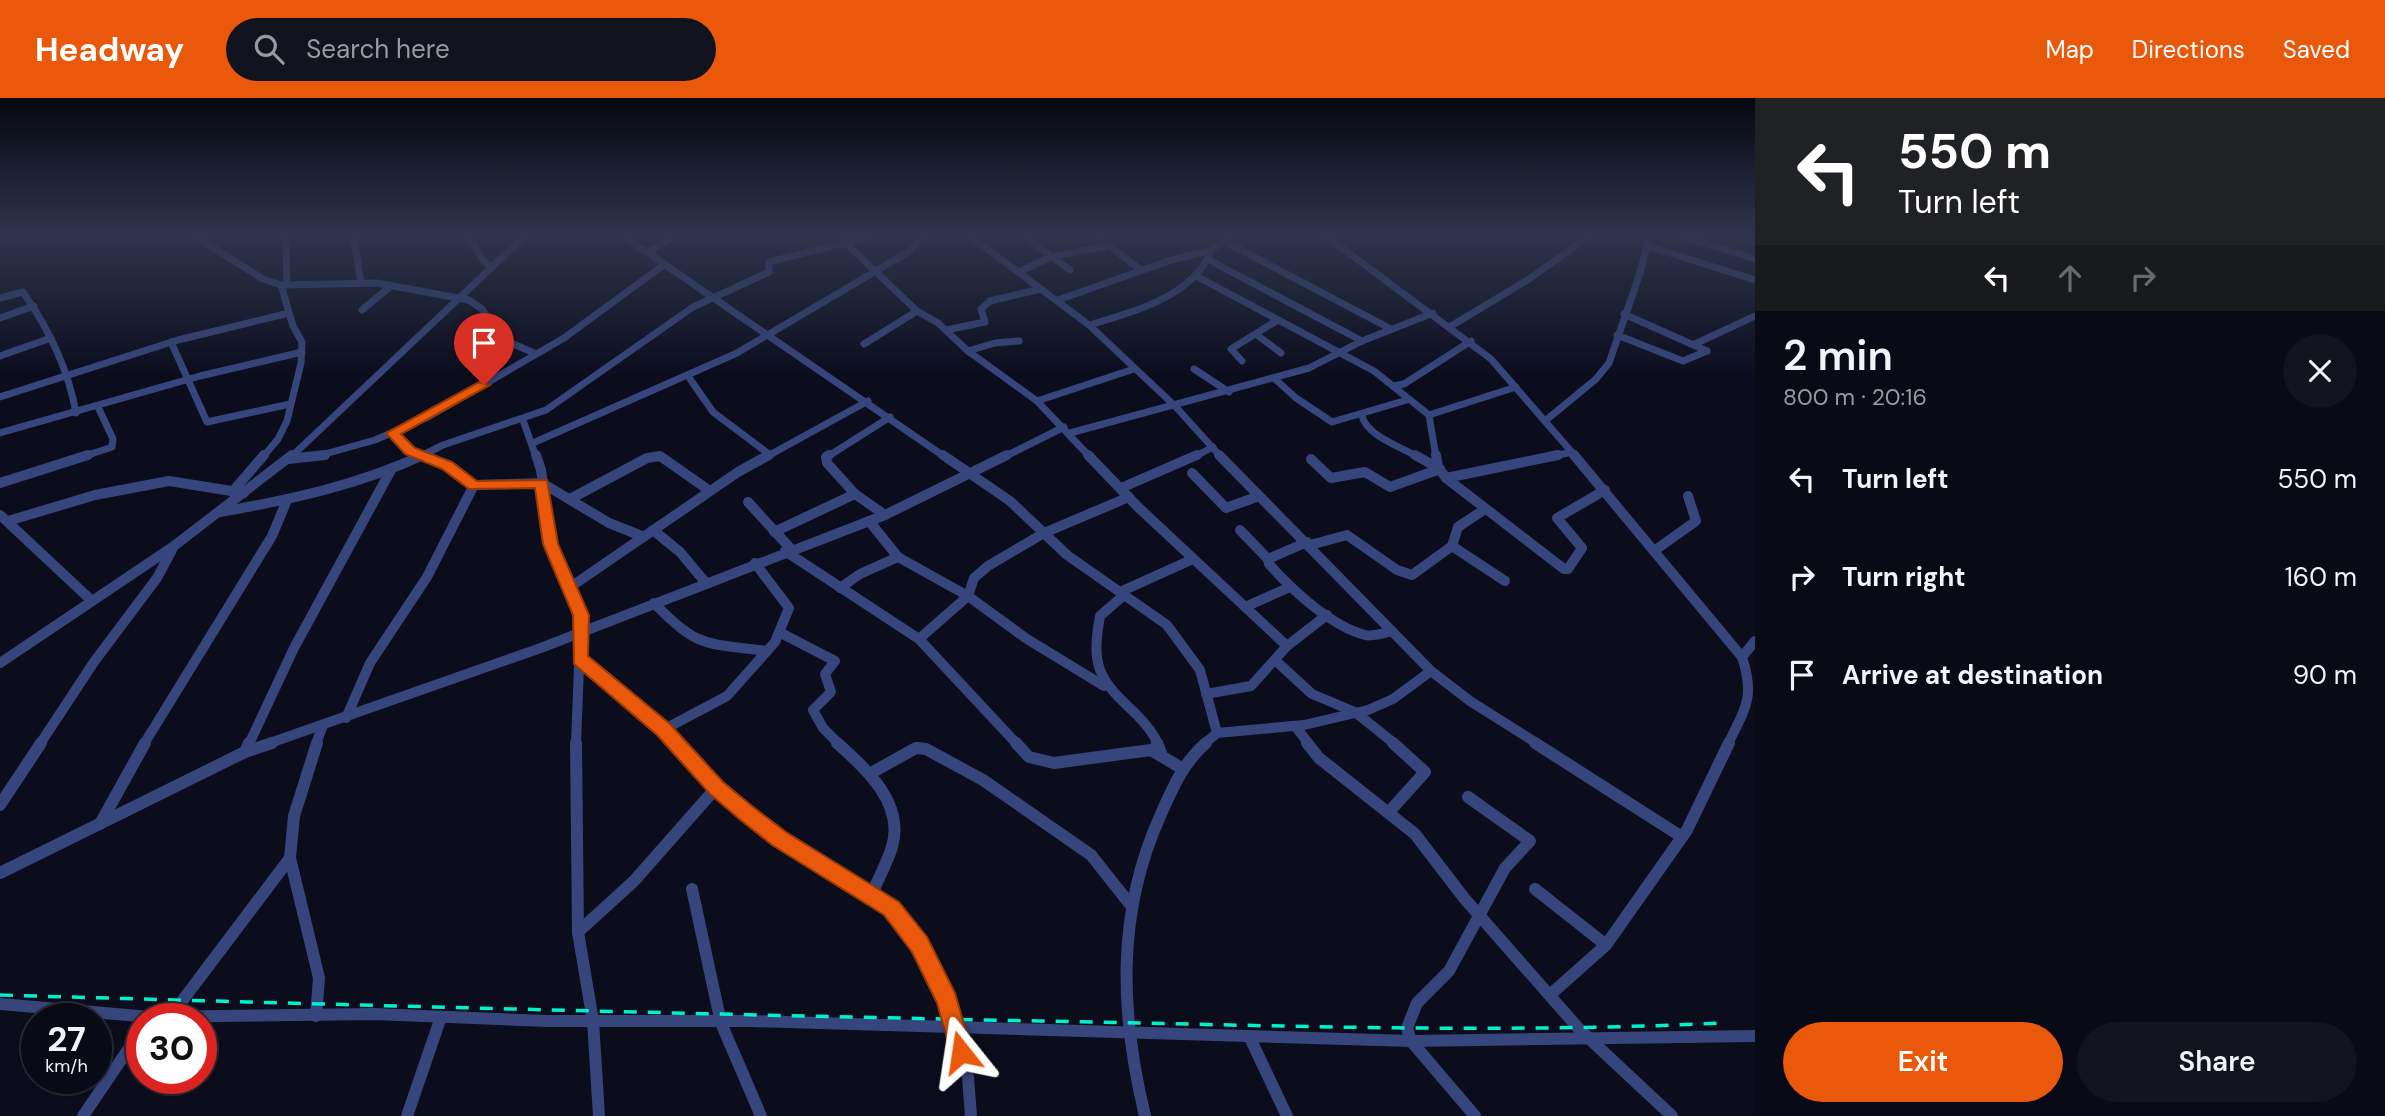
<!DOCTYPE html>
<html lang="en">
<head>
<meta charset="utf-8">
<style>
  body { margin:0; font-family:"DM Sans",sans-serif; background:#11131f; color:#f1f3f6; height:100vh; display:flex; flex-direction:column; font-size:26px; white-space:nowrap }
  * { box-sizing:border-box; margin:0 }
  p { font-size:23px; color:#989aa1 }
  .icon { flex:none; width:38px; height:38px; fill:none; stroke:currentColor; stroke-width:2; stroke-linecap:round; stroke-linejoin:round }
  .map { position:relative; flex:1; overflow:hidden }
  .side { display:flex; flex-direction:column; background:#080a16; width:630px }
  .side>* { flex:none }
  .hud { background:#202124; color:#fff; overflow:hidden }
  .speed { position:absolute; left:21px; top:905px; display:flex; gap:14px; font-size:35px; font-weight:700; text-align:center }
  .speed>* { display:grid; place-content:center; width:91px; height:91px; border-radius:50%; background:#080a16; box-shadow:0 2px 5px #0004,0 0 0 2px #292b35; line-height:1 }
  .speed small { font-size:18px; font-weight:400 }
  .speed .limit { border:10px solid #d22; background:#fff; color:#111 }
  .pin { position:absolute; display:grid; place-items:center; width:60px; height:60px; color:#fff; margin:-72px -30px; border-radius:50% 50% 50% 0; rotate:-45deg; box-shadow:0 0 7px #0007 }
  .pin .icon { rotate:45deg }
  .me { position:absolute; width:77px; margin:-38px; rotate:345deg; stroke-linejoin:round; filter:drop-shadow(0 0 5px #0008) }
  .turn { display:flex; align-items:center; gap:24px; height:147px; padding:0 28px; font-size:32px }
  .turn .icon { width:91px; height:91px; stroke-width:2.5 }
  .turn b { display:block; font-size:49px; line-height:60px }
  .lanes { display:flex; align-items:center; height:66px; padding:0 28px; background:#0003; justify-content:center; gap:35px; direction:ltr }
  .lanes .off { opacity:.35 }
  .round { display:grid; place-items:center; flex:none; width:74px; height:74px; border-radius:37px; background:#11131f }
  .overview { display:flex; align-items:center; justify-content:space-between; height:119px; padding:0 28px }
  h1 { font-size:42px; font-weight:600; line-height:52px }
  .primary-button { display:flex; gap:14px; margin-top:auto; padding:14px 28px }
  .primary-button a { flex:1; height:80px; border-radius:42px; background:#ea580c; color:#fff; font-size:28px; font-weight:600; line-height:80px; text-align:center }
  .primary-button a+a { background:#11131f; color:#f1f3f6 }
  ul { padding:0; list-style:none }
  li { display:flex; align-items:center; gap:21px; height:98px; padding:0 28px }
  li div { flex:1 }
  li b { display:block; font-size:26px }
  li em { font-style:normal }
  header { display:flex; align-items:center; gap:42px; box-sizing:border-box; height:98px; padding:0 35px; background:#ea580c; color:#fff }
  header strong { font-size:33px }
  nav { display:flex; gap:38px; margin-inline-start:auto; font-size:24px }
  .search { width:490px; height:63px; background:#11131f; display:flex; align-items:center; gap:18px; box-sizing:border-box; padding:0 24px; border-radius:38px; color:#989aa1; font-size:26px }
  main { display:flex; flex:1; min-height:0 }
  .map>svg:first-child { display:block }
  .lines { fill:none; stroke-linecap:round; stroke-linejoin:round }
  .minor-far2 { stroke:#36457c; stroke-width:7 }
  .minor-far1 { stroke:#36457c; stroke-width:10 }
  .minor { stroke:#36457c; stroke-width:12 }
  .rail { stroke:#01f1cc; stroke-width:3.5; stroke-dasharray:13 11; stroke-linecap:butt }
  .route { fill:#ea580c; stroke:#983908; stroke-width:2 }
</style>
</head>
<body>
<header>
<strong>Headway</strong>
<div class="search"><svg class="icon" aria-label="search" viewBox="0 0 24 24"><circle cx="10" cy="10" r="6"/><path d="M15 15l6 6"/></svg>Search here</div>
<nav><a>Map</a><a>Directions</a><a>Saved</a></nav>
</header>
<main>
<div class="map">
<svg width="1755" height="1018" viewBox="0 0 1755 1018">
  <rect width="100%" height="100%" fill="#0b0d1d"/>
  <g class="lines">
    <g class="minor-far2">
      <path d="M190,135L263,181L281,187L377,185L469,202L482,211L502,241L534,255"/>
      <path d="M286,135L287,187"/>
      <path d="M353,135L361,185"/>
      <path d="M466,135L483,162L492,170"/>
      <path d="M619,135L945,359"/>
      <path d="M835,135L917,213L938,225L968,253L1037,303L1090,359"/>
      <path d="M966,135L1089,227L1175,308L1221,359"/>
      <path d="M1020,135L1070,172"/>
      <path d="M1092,135L1141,172"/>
      <path d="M1322,135L1491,261L1576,359"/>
      <path d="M1673,135L1755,161"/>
      <path d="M1224,143L1391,231"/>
      <path d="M1648,148L1755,182"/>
      <path d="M647,155L678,135"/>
      <path d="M1209,162L1362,243"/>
      <path d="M1019,174L1050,159L1108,148"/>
      <path d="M1196,178L1374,273L1429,317L1436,359"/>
      <path d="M0,200L23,194C49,231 68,270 76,315"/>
      <path d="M1058,202L1174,161L1210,153L1234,135"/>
      <path d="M362,212L391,188"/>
      <path d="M1624,216L1707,253"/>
      <path d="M0,220L34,208"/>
      <path d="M1089,227C1131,215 1188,200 1209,158"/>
      <path d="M1451,228L1526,183L1594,135"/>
      <path d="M946,232L985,224L981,211L990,203L1041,191"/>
      <path d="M1257,237L1281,255"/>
      <path d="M1617,237L1683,263L1707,253"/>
      <path d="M171,244L207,324L290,306"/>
      <path d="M864,246L917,213"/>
      <path d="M1695,246L1755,218"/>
      <path d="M968,253L995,245L1019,243"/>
      <path d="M0,258L51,240"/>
      <path d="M1242,263L1231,251L1278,222"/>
      <path d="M1194,271L1229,294"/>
      <path d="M688,278L713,314L770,357"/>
      <path d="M1275,281L1296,300L1332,324L1407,302"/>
      <path d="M1393,288L1404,286L1471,243"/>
      <path d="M0,299L178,242L289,215"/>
      <path d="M1037,303L1134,271"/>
      <path d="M1362,317C1365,337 1401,349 1418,359"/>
      <path d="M1429,317L1516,289"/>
      <path d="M523,322L536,359"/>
      <path d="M1545,323L1596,281L1609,265L1640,175L1650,135"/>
      <path d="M0,335L200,278L302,254"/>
      <path d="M1070,335L1309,270L1362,243L1433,215"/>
      <path d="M392,336L410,353L424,359"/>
      <path d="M533,345L737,255L908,154L926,135"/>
      <path d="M82,359L112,349L113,341L98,309"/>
      <path d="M263,359L278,341L287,323L301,265L302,244L293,228L281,187"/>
      <path d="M291,359L528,135"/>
      <path d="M314,359L375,342L428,319L564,240L665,166"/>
      <path d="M419,359L443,347L546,312L693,209L769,174V164L883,135"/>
      <path d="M656,359H661"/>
      <path d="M766,359L868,303"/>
      <path d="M827,359L890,319"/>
      <path d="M1004,359L1064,329"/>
      <path d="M1194,359L1213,349"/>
      <path d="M1550,359L1572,354"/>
    </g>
    <g class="minor-far1">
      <path d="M420,357L447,368L474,387L542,385L609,425L644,439"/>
      <path d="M536,357L541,372L551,446L581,517L576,646"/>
      <path d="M829,357L826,359L827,365L855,396L885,417"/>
      <path d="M943,357L1010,403L1067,457L1167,527L1200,572L1217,635"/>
      <path d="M1088,357L1138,409L1287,548"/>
      <path d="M1219,357L1431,573L1470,603L1538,646"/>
      <path d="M1415,357L1440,371"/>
      <path d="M1436,357L1438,369L1446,380L1564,471H1568L1582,450L1557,420L1605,392"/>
      <path d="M1574,357L1742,559C1755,599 1746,609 1728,646"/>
      <path d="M288,361L325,357"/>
      <path d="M1311,361L1331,380L1365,374L1390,389L1440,371"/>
      <path d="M1192,375L1226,410L1259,398"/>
      <path d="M1446,380L1558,357"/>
      <path d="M0,385L88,357"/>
      <path d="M1121,390L1197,357"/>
      <path d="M233,393L264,357"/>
      <path d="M570,401L647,360L660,358L710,393"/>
      <path d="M748,404L791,451"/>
      <path d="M220,414C289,402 359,387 423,357"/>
      <path d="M0,417L92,503"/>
      <path d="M8,423L95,397L169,383L244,395"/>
      <path d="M869,423L898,459L968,498L1027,541L1104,588"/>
      <path d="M653,432L680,454L705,484"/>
      <path d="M1240,432L1268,461"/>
      <path d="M774,434L855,396"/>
      <path d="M1307,444L1268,461L1269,466C1292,492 1331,528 1365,537C1373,539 1384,535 1392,533"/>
      <path d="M1310,447L1347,437L1397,472L1412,477L1452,448L1458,429L1485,411"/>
      <path d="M1452,448L1505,483"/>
      <path d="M785,453L919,541L1017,646"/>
      <path d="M1654,453L1696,423L1688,398"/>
      <path d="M569,490L738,374L769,357"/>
      <path d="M840,490L860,476L898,459"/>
      <path d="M1120,494L1193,461"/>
      <path d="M1124,497L1100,518C1091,568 1098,581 1135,615C1144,624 1153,634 1158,646"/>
      <path d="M654,505C698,551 706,545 767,553"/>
      <path d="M1245,509L1290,489"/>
      <path d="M779,534L835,563L825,576L831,594L813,612L823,630L839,646"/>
      <path d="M919,541L968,498L974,480L988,468L1044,435L1129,399"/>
      <path d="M1742,559L1755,543"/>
      <path d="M580,561L676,646"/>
      <path d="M1276,563L1312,596L1355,614L1395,646"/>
      <path d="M0,565L174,448L292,357"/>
      <path d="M1206,596L1251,588L1287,548L1327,517"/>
      <path d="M346,620L370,565L427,479L474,387"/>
      <path d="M1295,628L1309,646"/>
      <path d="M663,632L727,598L775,544L789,510L755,465"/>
      <path d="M40,646L94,564L157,480L172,452"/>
      <path d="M144,646L272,438L287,402"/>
      <path d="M249,646L294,550L391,372"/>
      <path d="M267,646L538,551L885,417L1007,357"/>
      <path d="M316,646L323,627"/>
      <path d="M1204,646L1217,635L1304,627L1368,612L1393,601L1431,573"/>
    </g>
    <g class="minor">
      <path d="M576,645L578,834L593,923L599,1018"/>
      <path d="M675,645L716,690L779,740L892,810L919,847L947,903L968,979L971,1018"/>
      <path d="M837,645C866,671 905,705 892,749C887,766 877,782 871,799"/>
      <path d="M1016,645L1029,659L1054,665L1151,652L1183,671"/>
      <path d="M1157,645L1161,655"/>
      <path d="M1307,645L1319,660L1415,736L1464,800L1580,932L1672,1018"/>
      <path d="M1535,645L1682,739"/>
      <path d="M245,654L249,645"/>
      <path d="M871,675L916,650L926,651L983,682L1091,757L1129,805"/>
      <path d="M1468,699L1530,743L1505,770L1449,873L1417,905L1407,930L1411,943L1475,1018"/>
      <path d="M0,707L41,645"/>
      <path d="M1389,714L1425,674L1393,645"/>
      <path d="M100,726L145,645"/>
      <path d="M0,775L245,654L272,645"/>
      <path d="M692,791L721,925L761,1018"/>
      <path d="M1535,791L1606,847"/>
      <path d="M578,834L634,783L716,690"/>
      <path d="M1551,896L1606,847L1687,732L1729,645"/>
      <path d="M0,906L150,919L375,916L548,923H751L1411,943L1755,938"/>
      <path d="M316,918L319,880L290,760L294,718L317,645"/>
      <path d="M170,919L290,760"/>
      <path d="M1250,940L1287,1018"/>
      <path d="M83,1018L142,931"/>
      <path d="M407,1018L441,919"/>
      <path d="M1145,1018C1120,914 1116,815 1161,716C1173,689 1183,665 1206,645"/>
    </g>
    <path class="rail" d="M0,897C346,907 692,916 1038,923C1266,927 1493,936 1721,925"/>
  </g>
  <linearGradient id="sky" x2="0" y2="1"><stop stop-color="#060710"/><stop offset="0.49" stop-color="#2e354c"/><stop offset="1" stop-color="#2e354c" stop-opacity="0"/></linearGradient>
  <rect width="1755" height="278" fill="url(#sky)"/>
  <path class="route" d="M479,284L490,287L401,336L415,350L452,364L477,383L547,382L558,446L589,517L588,558L670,626L723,684L752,708L786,734L899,804L927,839L955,895L972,954L969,962L961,966L953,962L937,905L912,854L884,817L772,747L738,720L710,696L657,637L574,566L573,517L543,446L535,390L469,391L442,371L405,356L386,335Z"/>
</svg>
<div class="speed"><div>27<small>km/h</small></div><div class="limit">30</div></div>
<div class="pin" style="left:484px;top:287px;background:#d93025"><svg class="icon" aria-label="arrive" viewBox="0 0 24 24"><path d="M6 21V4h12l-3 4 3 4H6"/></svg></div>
<svg class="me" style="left:961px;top:954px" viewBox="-20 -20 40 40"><path d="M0-17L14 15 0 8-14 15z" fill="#ea580c" stroke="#fff" stroke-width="4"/></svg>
</div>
<section class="side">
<div class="hud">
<div class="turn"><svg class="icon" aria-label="left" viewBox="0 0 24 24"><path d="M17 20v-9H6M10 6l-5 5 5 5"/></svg><div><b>550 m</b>Turn left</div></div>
<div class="lanes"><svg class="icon" aria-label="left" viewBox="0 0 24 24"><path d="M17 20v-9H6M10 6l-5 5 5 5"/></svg><svg class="icon off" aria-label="ahead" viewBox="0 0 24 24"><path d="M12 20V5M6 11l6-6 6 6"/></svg><svg class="icon off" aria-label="right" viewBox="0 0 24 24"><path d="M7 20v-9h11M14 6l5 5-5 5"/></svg></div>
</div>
<div class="overview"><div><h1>2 min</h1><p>800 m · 20:16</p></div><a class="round"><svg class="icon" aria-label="close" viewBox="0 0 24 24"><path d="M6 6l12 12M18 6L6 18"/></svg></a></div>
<ul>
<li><svg class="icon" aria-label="left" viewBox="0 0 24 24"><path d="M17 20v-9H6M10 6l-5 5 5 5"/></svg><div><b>Turn left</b></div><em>550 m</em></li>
<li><svg class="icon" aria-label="right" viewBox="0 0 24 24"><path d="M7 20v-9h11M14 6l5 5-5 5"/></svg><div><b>Turn right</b></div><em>160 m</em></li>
<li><svg class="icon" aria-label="arrive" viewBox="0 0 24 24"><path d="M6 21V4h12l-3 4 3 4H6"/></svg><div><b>Arrive at destination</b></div><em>90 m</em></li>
</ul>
<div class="primary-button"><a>Exit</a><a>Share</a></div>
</section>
</main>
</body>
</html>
